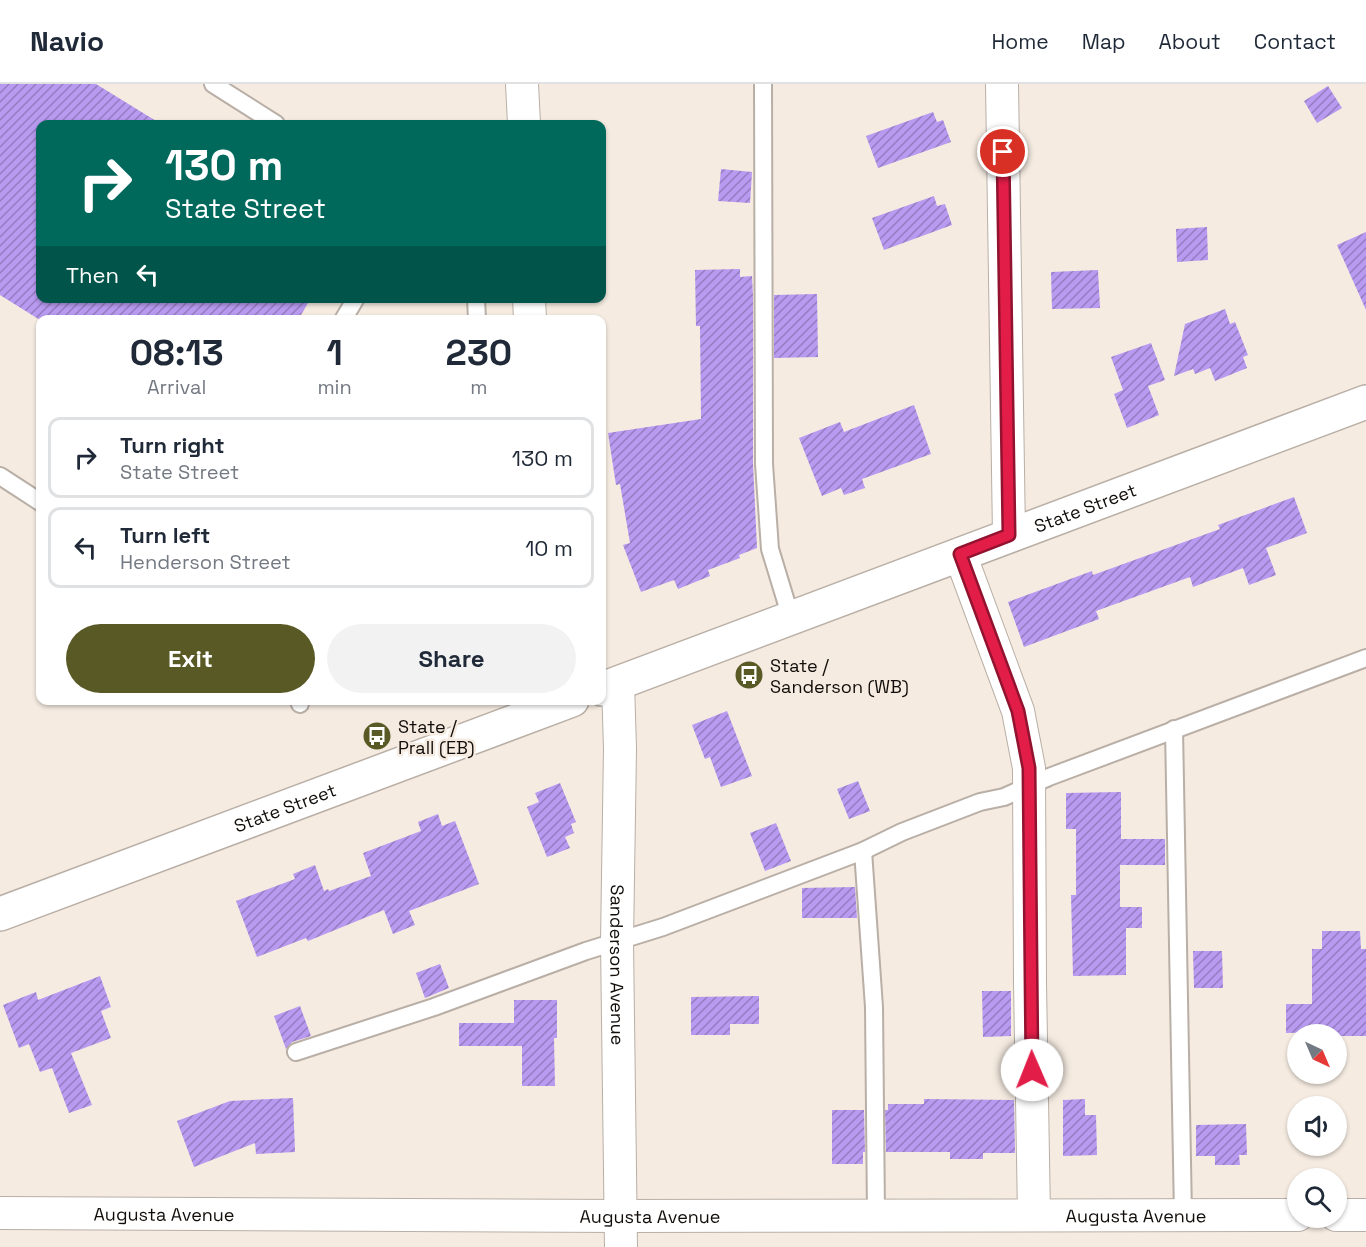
<!DOCTYPE html>
<html lang="en">
<head>
<meta charset="utf-8">
<style>
  body { margin:0; font-family:"Space Grotesk",sans-serif; background:#f2f2f3; color:#1f2937; height:100vh; display:flex; flex-direction:column; font-size:22px; white-space:nowrap }
  * { box-sizing:border-box; margin:0 }
  p { font-size:20px; color:#747a83 }
  .icon { flex:none; width:33px; height:33px; fill:none; stroke:currentColor; stroke-width:2; stroke-linecap:round; stroke-linejoin:round }
  .map { position:relative; flex:1; overflow:hidden }
  .side { position:absolute; left:36px; top:231px; width:570px; height:390px; display:flex; flex-direction:column; background:#fff; border-radius:12px; box-shadow:0 2px 4px #0004 }
  .side>* { flex:none }
  .top-card { position:absolute; left:36px; top:36px; width:570px; height:183px; border-radius:12px; box-shadow:0 2px 4px #0004; background:#00695c; color:#fff; overflow:hidden }
  .needle { width:39px; rotate:136deg }
  .buttons { position:absolute; left:1287px; top:940px; display:grid; gap:12px }
  .buttons a { display:grid; place-items:center; width:60px; height:60px; border-radius:50%; background:#fff; box-shadow:0 2px 4px #0004; font-size:30px }
  .pin { position:absolute; display:grid; place-items:center; width:51px; height:51px; color:#fff; margin:-26px; border:3px solid #fff; border-radius:50%; box-shadow:0 2px 6px #0007 }
  .me { position:absolute; width:66px; margin:-33px; rotate:359deg; stroke-linejoin:round; filter:drop-shadow(0 0 4px #0008) }
  .turn { display:flex; align-items:center; gap:21px; height:126px; padding:0 30px; font-size:27px }
  .turn .icon { width:78px; height:78px; stroke-width:2.5 }
  .turn b { display:block; font-size:42px; line-height:51px }
  .then { display:flex; align-items:center; height:57px; padding:0 30px; background:#0003; gap:12px; font-size:22px }
  .eta { display:flex; justify-content:space-evenly; align-items:center; height:102px; text-align:center }
  .eta b { font-size:36px; font-weight:700; line-height:42px }
  .action { display:flex; gap:12px; margin-top:auto; padding:12px 30px }
  .action a { flex:1; height:69px; border-radius:36px; background:#595926; color:#fff; font-size:24px; font-weight:700; line-height:69px; text-align:center }
  .action a+a { background:#f2f2f3; color:#1f2937 }
  ul { padding:0; list-style:none }
  li { display:flex; align-items:center; gap:18px; height:81px; margin:0 12px 9px; padding:0 18px; border:3px solid #e0e1e3; border-radius:12px }
  li div { flex:1 }
  li b { display:block; font-size:22px }
  li em { font-style:normal }
  header { display:flex; align-items:center; gap:36px; box-sizing:border-box; height:84px; padding:0 30px; background:#fff; border-bottom:2px solid #e0e1e3 }
  header strong { font-size:28px }
  nav { display:flex; gap:33px; margin-inline-start:auto; font-size:21px }
  .map>svg:first-child { display:block }
  .building { fill:url(#building-hatch) }
  .lines { fill:none; stroke-linecap:round; stroke-linejoin:round }
  .service-casing { stroke:#b9afa6; stroke-width:20 }
  .minor-casing { stroke:#b9afa6; stroke-width:34 }
  .secondary-casing { stroke:#b9afa6; stroke-width:36 }
  .service { stroke:#fff; stroke-width:16 }
  .minor { stroke:#fff; stroke-width:32 }
  .secondary { stroke:#fff; stroke-width:33 }
  .route-casing { stroke:#92132f; stroke-width:15 }
  .route { stroke:#e11d48; stroke-width:10 }
  .labels { text-anchor:middle; dominant-baseline:central; stroke-width:5; stroke-linejoin:round; paint-order:stroke }
  .street-label { font-size:18px; fill:#110d0a; stroke:#f5ebe1 }
  .poi-label { font-size:18px; fill:#110d0a; stroke:#f5ebe1; text-anchor:start }
</style>
</head>
<body>
<header>
<strong>Navio</strong>
<nav><a>Home</a><a>Map</a><a>About</a><a>Contact</a></nav>
</header>
<div class="map">
<svg width="1366" height="1163" viewBox="0 0 1366 1163">
  <defs>
    <pattern id="building-hatch" width="6" height="6" patternUnits="userSpaceOnUse" patternTransform="scale(1.5)"><rect width="6" height="6" fill="#b89af1"/><path d="M-1 1l2-2M0 6l6-6M5 7l2-2" fill="none" stroke="#947cc1"/></pattern>
  </defs>
  <rect width="100%" height="100%" fill="#f5ebe1"/>
  <g class="building">
    <path d="M0,0H96L161,40H40V214H311L298,236H40L0,211Z"/>
    <path d="M1328,2L1342,24L1317,39L1304,17Z"/>
    <path d="M933,28L937,38L943,36L951,58L878,84L866,52Z"/>
    <path d="M721,85L752,88L750,119L718,117Z"/>
    <path d="M934,112L937,122L945,120L952,141L884,166L872,134Z"/>
    <path d="M1207,143L1208,176L1177,178L1176,145Z"/>
    <path d="M1366,148V226L1337,161Z"/>
    <path d="M740,185V193L752,192L753,212V380L757,464L739,471L740,474L708,486L710,492L678,505L674,496L641,508L623,461L630,459L620,400L616,401L608,349L701,335L700,242H696L695,186Z"/>
    <path d="M1098,186L1100,224L1052,225L1051,188Z"/>
    <path d="M817,210L818,273L774,274V211Z"/>
    <path d="M1225,225L1230,240L1235,238L1248,271L1243,273L1247,284L1215,297L1210,284L1195,290L1193,285L1174,292L1185,240Z"/>
    <path d="M1151,259L1165,296L1148,302L1159,331L1127,344L1114,310L1123,306L1111,273Z"/>
    <path d="M914,321L931,370L862,395L865,404L844,411L841,404L822,412L799,354L840,338L844,348Z"/>
    <path d="M1294,413L1307,449L1266,464L1276,491L1249,501L1243,484L1193,503L1190,493L1096,527L1099,535L1024,563L1008,518L1092,487L1093,491L1220,445L1218,441Z"/>
    <path d="M727,627L752,692L721,703L710,673L705,675L692,641Z"/>
    <path d="M858,697L870,727L849,735L837,705Z"/>
    <path d="M560,699L576,738L571,740L574,749L565,753L570,764L547,773L527,723L539,718L535,709Z"/>
    <path d="M1121,708V755H1165V781H1120V823H1142V844H1126V891L1073,892L1071,811H1076V745H1066V709Z"/>
    <path d="M438,730L442,742L455,737L479,800L409,827L415,841L393,850L384,826L308,857L306,854L257,873L236,817L295,795L293,790L315,781L324,807L328,805L329,807L371,792L363,769L421,747L418,738Z"/>
    <path d="M776,739L791,777L765,787L750,749Z"/>
    <path d="M855,803L857,834H802V804Z"/>
    <path d="M1322,847H1360L1361,865H1366V952H1336L1335,948L1286,949V920H1312V865H1322Z"/>
    <path d="M1193,867H1222L1223,904H1194Z"/>
    <path d="M440,880L449,904L425,914L416,889Z"/>
    <path d="M100,892L111,923L101,927L111,954L71,969L92,1021L69,1029L52,984L40,988L29,960L19,964L3,921L36,908L38,916Z"/>
    <path d="M982,907H1011V952L983,953Z"/>
    <path d="M759,912V940H730V951H691V913Z"/>
    <path d="M514,916H557V954H554L555,1002H522V962H459V939H514Z"/>
    <path d="M300,922L311,952L292,958L286,965L274,932Z"/>
    <path d="M293,1014L295,1068L256,1070L255,1059L194,1083L177,1037L230,1017Z"/>
    <path d="M924,1015L1014,1016L1015,1069H983V1075H950V1068H886L885,1026H888V1020H924Z"/>
    <path d="M1085,1015V1031H1096L1097,1071L1063,1072V1016Z"/>
    <path d="M832,1026H864L865,1068H863V1080H832Z"/>
    <path d="M1246,1040L1247,1071H1239L1240,1081H1215V1072H1196V1041Z"/>
  </g>
  <g class="lines">
    <g class="service-casing">
      <g id="service">
        <path d="M213,0L276,40"/>
        <path d="M763,0L764,380L770,465L791,534"/>
        <path d="M476,214L477,236"/>
        <path d="M343,236L356,214"/>
        <path d="M0,392L40,418"/>
        <path d="M299,616L300,620"/>
        <path d="M1174,645L1183,1131"/>
        <path d="M863,767L874,923L876,1131"/>
        <path d="M296,968L434,923L586,867L663,843L863,767L902,748L980,718L1004,713L1049,693L1366,574"/>
      </g>
    </g>
    <g class="minor-casing">
      <g id="minor">
        <path d="M522,0L524,40"/>
        <path d="M1002,0L1009,451"/>
        <path d="M529,214L530,236"/>
        <path d="M960,470L1018,627L1029,684L1030,899L1034,1131"/>
        <path id="s1" d="M618,599L620,665L617,858L621,1163"/>
        <path id="s2" d="M0,1129L621,1132L1298,1131"/>
        <path d="M1336,1131H1366"/>
      </g>
    </g>
    <g class="secondary-casing">
      <g id="secondary">
        <path id="s3" d="M602,605L1366,318"/>
        <path id="s4" d="M0,830L572,616"/>
      </g>
    </g>
    <use href="#service" class="service"/>
    <use href="#minor" class="minor"/>
    <use href="#secondary" class="secondary"/>
  </g>
  <g class="lines">
    <g class="route-casing">
      <path id="route" d="M1003,68L1009,451L960,470L1018,627L1029,684L1032,986"/>
    </g>
    <use href="#route" class="route"/>
  </g>
  <defs>
    <g id="bus-disc" transform="scale(1.5)"><circle r="9.5" fill="#595926" stroke="#f5ebe1"/><path d="M-5-6H5V4H4V6H2V4H-2V6H-4V4H-5ZM-3.5-4V0h7V-4ZM-3.5 1.2v1.5H-2V1.2ZM2 1.2v1.5H3.5V1.2Z" fill="#fff"/></g>
  </defs>
  <g fill-rule="evenodd">
    <use href="#bus-disc" x="749" y="591"/>
    <use href="#bus-disc" x="377" y="652"/>
  </g>
  <g class="labels">
    <g class="street-label">
      <text stroke="none"><textPath href="#s3" startOffset="516">State Street</textPath></text>
      <text stroke="none"><textPath href="#s4" startOffset="304">State Street</textPath></text>
      <text stroke="none"><textPath href="#s1" startOffset="282">Sanderson Avenue</textPath></text>
      <text stroke="none"><textPath href="#s2" startOffset="164">Augusta Avenue</textPath></text>
      <text stroke="none"><textPath href="#s2" startOffset="650">Augusta Avenue</textPath></text>
      <text stroke="none"><textPath href="#s2" startOffset="1136">Augusta Avenue</textPath></text>
    </g>
    <g class="poi-label">
      <text x="770" y="581">State /<tspan x="770" dy="21">Sanderson (WB)</tspan></text>
      <text x="398" y="642">State /<tspan x="398" dy="21">Prall (EB)</tspan></text>
    </g>
  </g>
</svg>
<div class="buttons">
<a><svg class="needle" viewBox="-14 -14 28 28"><path d="M0-13l5 13h-10z" fill="#e53935"/><path d="M0 13l5-13h-10z" fill="#747a83"/></svg></a>
<a><svg class="icon" aria-label="sound" viewBox="0 0 24 24"><path d="M4 9h4l5-4v14l-5-4H4zM17 9q2 3 0 6"/></svg></a>
<a><svg class="icon" aria-label="search" viewBox="0 0 24 24"><circle cx="10" cy="10" r="6"/><path d="M15 15l6 6"/></svg></a>
</div>
<div class="pin" style="left:1003px;top:68px;background:#d93025"><svg class="icon" aria-label="arrive" viewBox="0 0 24 24"><path d="M6 21V4h12l-3 4 3 4H6"/></svg></div>
<svg class="me" style="left:1032px;top:986px" viewBox="-20 -20 40 40"><circle r="19" fill="#fff"/><path d="M0-13L10 11 0 6-10 11z" fill="#e11d48"/></svg>
<div class="top-card">
<div class="turn"><svg class="icon" aria-label="right" viewBox="0 0 24 24"><path d="M7 20v-9h11M14 6l5 5-5 5"/></svg><div><b>130 m</b>State Street</div></div>
<div class="then">Then<svg class="icon" aria-label="left" viewBox="0 0 24 24"><path d="M17 20v-9H6M10 6l-5 5 5 5"/></svg></div>
</div>
<section class="side">
<div class="eta">
<div><b>08:13</b><p>Arrival</p></div>
<div><b>1</b><p>min</p></div>
<div><b>230</b><p>m</p></div>
</div>
<ul>
<li><svg class="icon" aria-label="right" viewBox="0 0 24 24"><path d="M7 20v-9h11M14 6l5 5-5 5"/></svg><div><b>Turn right</b><p>State Street</p></div><em>130 m</em></li>
<li><svg class="icon" aria-label="left" viewBox="0 0 24 24"><path d="M17 20v-9H6M10 6l-5 5 5 5"/></svg><div><b>Turn left</b><p>Henderson Street</p></div><em>10 m</em></li>
</ul>
<div class="action"><a>Exit</a><a>Share</a></div>
</section>
</div>
</body>
</html>
